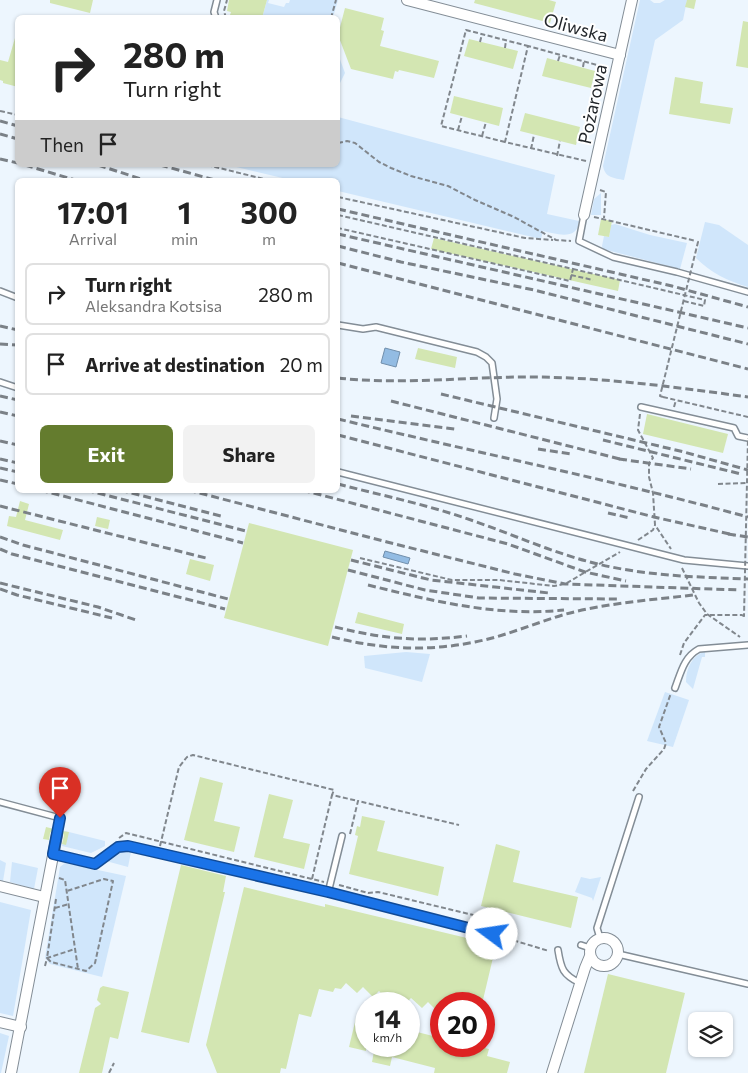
<!DOCTYPE html>
<html lang="en">
<head>
<meta charset="utf-8">
<style>
  body { margin:0; font-family:Commissioner,sans-serif; background:#f2f2f2; color:#222; height:100vh; display:flex; flex-direction:column; font-size:19px; white-space:nowrap }
  * { box-sizing:border-box; margin:0 }
  p { font-size:16px; color:#767676 }
  .icon { flex:none; width:28px; height:28px; fill:none; stroke:currentColor; stroke-width:2; stroke-linecap:round; stroke-linejoin:round }
  .map { position:relative; flex:1; overflow:hidden }
  .panel { position:absolute; left:15px; top:178px; width:325px; height:315px; display:flex; flex-direction:column; background:#fff; border-radius:8px; box-shadow:0 1px 4px #0004 }
  .panel>* { flex:none }
  .guide { position:absolute; left:15px; top:15px; width:325px; height:152px; border-radius:8px; box-shadow:0 1px 4px #0004; background:#fff; color:#222; overflow:hidden }
  .controls { position:absolute; left:688px; top:1012px; display:grid; gap:10px }
  .controls a { display:grid; place-items:center; width:45px; height:45px; border-radius:8px; background:#fff; box-shadow:0 1px 4px #0004; font-size:25px }
  .speed { position:absolute; left:355px; top:992px; display:flex; gap:10px; font-size:25px; font-weight:700; text-align:center }
  .speed>* { display:grid; place-content:center; width:65px; height:65px; border-radius:50%; background:#fff; box-shadow:0 1px 4px #0004; line-height:1 }
  .speed small { font-size:12px; font-weight:400 }
  .speed .limit { border:8px solid #d22; background:#fff; color:#111 }
  .pin { position:absolute; display:grid; place-items:center; width:42px; height:42px; color:#fff; margin:-51px -21px; border-radius:50% 50% 50% 0; rotate:-45deg; box-shadow:0 0 5px #0007 }
  .pin .icon { rotate:45deg }
  .me { position:absolute; width:55px; margin:-28px; rotate:284deg; stroke-linejoin:round; filter:drop-shadow(0 0 4px #0008) }
  .turn { display:flex; align-items:center; gap:18px; height:105px; padding:0 25px; font-size:22px }
  .turn .icon { width:65px; height:65px; stroke-width:2.5 }
  .turn b { display:block; font-size:35px; line-height:42px }
  .then { display:flex; align-items:center; height:48px; padding:0 25px; background:#0003; gap:10px; font-size:19px }
  .eta { display:flex; justify-content:space-evenly; align-items:center; height:85px; text-align:center }
  .eta b { font-size:30px; font-weight:700; line-height:35px }
  .primary-button { display:flex; gap:10px; margin-top:auto; padding:10px 25px }
  .primary-button a { flex:1; height:58px; border-radius:8px; background:#647c2e; color:#fff; font-size:20px; font-weight:700; line-height:58px; text-align:center }
  .primary-button a+a { background:#f2f2f2; color:#222 }
  ul { padding:0; list-style:none }
  li { display:flex; align-items:center; gap:15px; height:62px; margin:0 10px 8px; padding:0 15px; border:2px solid #e0e0e0; border-radius:8px }
  li div { flex:1 }
  li b { display:block; font-size:19px }
  li em { font-style:normal }
  .map>svg:first-child { display:block }
  .green { fill:#d0e6fb }
  .water { fill:#93bce3; stroke:#718fac }
  .building { fill:#d3e6b2 }
  .lines { fill:none; stroke-linecap:round; stroke-linejoin:round }
  .lane-casing { stroke:#838d96; stroke-width:8 }
  .street-casing { stroke:#838d96; stroke-width:12 }
  .path { stroke:#81878d; stroke-width:2; stroke-dasharray:5 2.5; stroke-linecap:butt }
  .lane { stroke:#fff; stroke-width:5 }
  .street { stroke:#fff; stroke-width:10 }
  .rail { stroke:#7b8187; stroke-width:3; stroke-dasharray:8 4; stroke-linecap:butt }
  .path-bridge { stroke:#81878d; stroke-width:2; stroke-dasharray:5 2.5; stroke-linecap:butt }
  .route-casing { stroke:#114b97; stroke-width:12 }
  .route { stroke:#1a73e8; stroke-width:9 }
  .labels { text-anchor:middle; dominant-baseline:central; stroke-width:4; stroke-linejoin:round; paint-order:stroke }
  .street-label { font-size:18px; fill:#23272b; stroke:#fff }
</style>
</head>
<body>
<div class="map">
<svg width="748" height="1073" viewBox="0 0 748 1073">
  <rect width="100%" height="100%" fill="#edf6fe"/>
  <g class="green">
    <path d="M267,0H269L268,3L284,7L286,3H289L290,0H338L333,17L262,18Z"/>
    <path d="M640,0H650L654,3H660L665,0H687L683,20L655,40L624,180C614,178 605,178 603,166Z"/>
    <path d="M338,54L345,73L340,83L338,93Z"/>
    <path d="M338,117L555,175L547,214L579,221C578,241 556,234 543,231L541,239L338,191V180H291L228,165H338Z"/>
    <path d="M601,193V215H591L594,199Z"/>
    <path d="M705,222L719,225L748,245V287C728,281 711,273 696,258Z"/>
    <path d="M615,224L650,235L687,243L680,269L603,249L602,246L604,236L609,237L611,225Z"/>
    <path d="M705,651V657H702L693,689L686,682C686,668 692,656 705,651Z"/>
    <path d="M406,652L430,654L422,682L365,668L364,656Z"/>
    <path d="M665,692L689,700L673,747L647,741Z"/>
    <path d="M65,831L105,841V846L91,853L62,846Z"/>
    <path d="M122,850L131,852L128,867L106,861Z"/>
    <path d="M0,860L6,863L3,881L0,880Z"/>
    <path d="M12,862L38,868L34,889L10,882Z"/>
    <path d="M65,863L126,876L102,977L50,964L45,958L60,867Z"/>
    <path d="M581,877L590,879L601,877L593,901L592,898L575,892Z"/>
    <path d="M0,902L31,910L13,1016L0,1013Z"/>
    <path d="M0,1033L9,1036L1,1073H0Z"/>
  </g>
  <g class="water">
    <path d="M385,348L400,352L396,367L381,363Z"/>
    <path d="M385,551L410,558L408,564L383,557Z"/>
  </g>
  <g class="building">
    <path d="M50,0H93L90,13L50,3Z"/>
    <path d="M229,0H267L262,18H239L230,15L231,12L227,11Z"/>
    <path d="M475,0H549L556,2L550,23L474,3Z"/>
    <path d="M687,0H696L694,9L685,7Z"/>
    <path d="M345,8L384,18L381,30L384,31L380,46L439,61L434,78L399,70L398,72L395,71L393,79L351,69L338,35Z"/>
    <path d="M743,21L748,22V68L736,66Z"/>
    <path d="M15,38H18V87L3,83V81L0,80V60L8,62Z"/>
    <path d="M469,39L518,51L513,69L464,56Z"/>
    <path d="M547,58L595,71L591,88L542,76Z"/>
    <path d="M675,77L703,82L700,103L733,108L730,124L669,114Z"/>
    <path d="M454,96L503,108L499,126L450,113Z"/>
    <path d="M525,113L580,127L576,145L520,131Z"/>
    <path d="M601,219L612,221L609,237L598,235Z"/>
    <path d="M434,238L620,280L618,291L431,249Z"/>
    <path d="M418,348L457,357L455,368L415,359Z"/>
    <path d="M647,414L728,434L723,453L643,434Z"/>
    <path d="M20,501L29,504L25,520L63,530L60,540L7,526L9,516L16,517Z"/>
    <path d="M97,517L110,520L108,529L95,526Z"/>
    <path d="M249,523L353,550L328,646L224,618Z"/>
    <path d="M190,559L214,565L210,581L186,574Z"/>
    <path d="M358,612L404,624L402,634L355,623Z"/>
    <path d="M200,777L223,783L214,821L240,827L234,852L184,840Z"/>
    <path d="M269,794L293,800L283,838L310,844L304,869L254,857Z"/>
    <path d="M362,816L385,821L377,851L444,867L438,896L349,874L358,836L355,835L357,826L360,827Z"/>
    <path d="M46,827L54,829L50,833L49,840L43,839Z"/>
    <path d="M62,831L69,832L66,845L62,844L64,836Z"/>
    <path d="M496,844L520,851L513,882L578,897L571,928L481,906Z"/>
    <path d="M181,865L226,876L223,892H225L189,1043L141,1032Z"/>
    <path d="M244,887L325,907V904L496,945L482,1004H441V1015L428,1002L422,1008L411,998L405,1004L395,995L389,1001L379,991L373,997L363,987L357,993L346,983L341,989L335,988L333,992L319,989L311,1017L299,1014L286,1069L281,1068L280,1073H217L206,1045Z"/>
    <path d="M608,974L685,993L666,1073H584Z"/>
    <path d="M103,986L129,992L118,1039L110,1037L102,1073H79L95,1008L101,1004L97,1000L100,988Z"/>
    <path d="M356,1018L366,1020V1051L349,1047Z"/>
    <path d="M409,1030L441,1038V1046H476L489,1049L487,1056L510,1062L507,1073H434L435,1068L392,1057L390,1066L372,1062L375,1046H409Z"/>
  </g>
  <g class="lines">
    <g class="lane-casing">
      <g id="lane">
        <path d="M216,18L214,12L217,0"/>
        <path d="M584,215L579,241L613,257L677,272L748,292"/>
        <path d="M0,291L18,298"/>
        <path d="M338,325L363,329L376,327L477,352L486,357L492,363L497,399L494,418"/>
        <path d="M0,382L18,388"/>
        <path d="M641,407L734,428L738,436L748,438"/>
        <path d="M338,472L684,560L748,566"/>
        <path d="M675,688C681,672 684,657 699,649L748,645"/>
        <path d="M0,802L60,818L57,835"/>
        <path d="M342,836L328,893L492,934"/>
        <path d="M53,855L95,864L118,847L127,846L328,893"/>
        <path d="M600,938L597,928L639,797"/>
        <path d="M581,945L590,948"/>
        <path d="M558,950C561,969 563,975 580,983"/>
        <path d="M618,954L748,984"/>
      </g>
    </g>
    <g class="street-casing">
      <g id="street">
        <path d="M407,0L620,55"/>
        <path d="M584,215L632,0"/>
        <path d="M0,886L44,897"/>
        <circle cx="604" cy="952" r="14"/>
        <path d="M0,1022L21,1027"/>
        <path d="M11,1073L57,835"/>
        <path d="M552,1073L585,968L590,956"/>
      </g>
    </g>
    <g class="path">
      <path d="M226,18L224,11L227,0"/>
      <path d="M331,18L336,0"/>
      <path d="M480,42L482,34"/>
      <path d="M505,48L506,40"/>
      <path d="M558,61L560,55"/>
      <path d="M583,67L584,61"/>
      <path d="M0,111L18,115"/>
      <path d="M458,130L462,116"/>
      <path d="M482,136L486,122"/>
      <path d="M505,142L441,126L466,30L528,46"/>
      <path d="M338,143L347,141L355,143L379,162L391,168L411,176L448,186L475,200L514,217L556,240L571,241"/>
      <path d="M531,149L534,135"/>
      <path d="M557,156L560,141"/>
      <path d="M586,161L505,142L528,46L608,68"/>
      <path d="M207,165L268,180"/>
      <path d="M600,190L606,192L604,218"/>
      <path d="M338,197L525,238L553,240"/>
      <path d="M338,215L573,269L570,281L338,228"/>
      <path d="M594,217L696,241"/>
      <path d="M573,269L705,300L704,306L684,301"/>
      <path d="M571,275L593,280"/>
      <path d="M663,397L748,417"/>
      <path d="M674,407L676,400"/>
      <path d="M640,414L638,430L653,458L649,463V477L653,493L655,525L671,549"/>
      <path d="M718,484L747,483"/>
      <path d="M638,540L653,530L655,525"/>
      <path d="M360,558L452,580H499L554,586L565,584L620,552"/>
      <path d="M682,568L699,603L707,614L740,637"/>
      <path d="M680,655L684,643L705,615H742"/>
      <path d="M633,791L646,769L664,749L666,743L659,727L671,693"/>
      <path d="M350,834L358,801L459,825"/>
      <path d="M119,838L126,833L324,882"/>
      <path d="M160,846L179,767L187,757L193,755L334,790L332,795"/>
      <path d="M59,878L65,880L78,969"/>
      <path d="M312,879L332,795L358,801"/>
      <path d="M339,885L368,893L378,892L494,920L493,927"/>
      <path d="M56,899L47,958L51,962L86,971L95,963L113,881L104,879L67,891"/>
      <path d="M55,908L69,904"/>
      <path d="M499,936L549,951"/>
      <path d="M45,966L47,958L75,949"/>
      <path d="M109,1073L114,1063"/>
    </g>
    <use href="#lane" class="lane"/>
    <use href="#street" class="street"/>
    <g class="rail">
      <path d="M0,121L18,126"/>
      <path d="M0,134L18,139"/>
      <path d="M0,159L18,163"/>
      <path d="M25,165L75,180"/>
      <path d="M98,165L144,180"/>
      <path d="M160,165L215,180"/>
      <path d="M338,209L672,286L748,307"/>
      <path d="M338,234L748,328"/>
      <path d="M338,246L401,262L534,290L748,344"/>
      <path d="M338,263L748,369"/>
      <path d="M0,326L18,330"/>
      <path d="M0,344L18,345"/>
      <path d="M338,378C401,385 465,377 528,377C602,377 675,387 748,397"/>
      <path d="M441,394L684,452L748,470"/>
      <path d="M0,396L18,400"/>
      <path d="M391,401L624,460"/>
      <path d="M0,412L18,416"/>
      <path d="M351,416L455,429"/>
      <path d="M338,419C474,452 612,480 748,517"/>
      <path d="M338,435L654,517L734,535"/>
      <path d="M603,440L741,474"/>
      <path d="M0,441L18,445"/>
      <path d="M538,449L572,454"/>
      <path d="M0,459L18,463"/>
      <path d="M619,459L691,469"/>
      <path d="M0,468L18,472"/>
      <path d="M0,480L18,484"/>
      <path d="M338,484C380,495 424,504 465,518C510,533 552,553 598,564C647,576 697,577 748,579"/>
      <path d="M40,490L243,543"/>
      <path d="M86,490L246,531"/>
      <path d="M120,490L221,516"/>
      <path d="M188,490L387,542L515,574L565,584L740,590"/>
      <path d="M302,490L508,544L585,572L626,581"/>
      <path d="M0,506L206,558"/>
      <path d="M608,513L630,518"/>
      <path d="M728,534L748,537"/>
      <path d="M0,537L23,545L228,599"/>
      <path d="M0,549L12,554L225,609"/>
      <path d="M351,560L431,580L549,593"/>
      <path d="M348,570L425,590L479,598L618,599"/>
      <path d="M0,583L98,607L136,620"/>
      <path d="M368,585C433,601 497,617 564,610"/>
      <path d="M0,589L17,595L112,618"/>
      <path d="M335,627C384,639 417,642 467,636"/>
      <path d="M332,637C380,649 426,652 475,642C506,636 535,623 566,614C607,603 651,600 693,595"/>
    </g>
    <g class="path-bridge">
      <path d="M663,397L660,396L698,242L696,241"/>
      <path d="M742,615L744,616L748,438"/>
    </g>
  </g>
  <g class="lines">
    <g class="route-casing">
      <path id="route" d="M60,818L53,854L95,864L118,847L128,846L328,892L492,934"/>
    </g>
    <use href="#route" class="route"/>
  </g>
  <g class="labels">
    <g class="street-label">
      <text transform="translate(576 27) rotate(15)">Oliwska</text>
      <text transform="translate(592 104) rotate(-78)">Pożarowa</text>
    </g>
  </g>
</svg>
<div class="controls">
<a><svg class="icon" aria-label="layers" viewBox="0 0 24 24"><path d="M12 4l9 5-9 5-9-5zM3 14l9 5 9-5"/></svg></a>
</div>
<div class="speed"><div>14<small>km/h</small></div><div class="limit">20</div></div>
<div class="pin" style="left:60px;top:818px;background:#d93025"><svg class="icon" aria-label="arrive" viewBox="0 0 24 24"><path d="M6 21V4h12l-3 4 3 4H6"/></svg></div>
<svg class="me" style="left:492px;top:934px" viewBox="-20 -20 40 40"><circle r="19" fill="#fff"/><path d="M0-13L10 11 0 6-10 11z" fill="#1a73e8"/></svg>
<div class="guide">
<div class="turn"><svg class="icon" aria-label="right" viewBox="0 0 24 24"><path d="M7 20v-9h11M14 6l5 5-5 5"/></svg><div><b>280 m</b>Turn right</div></div>
<div class="then">Then<svg class="icon" aria-label="arrive" viewBox="0 0 24 24"><path d="M6 21V4h12l-3 4 3 4H6"/></svg></div>
</div>
<section class="panel">
<div class="eta">
<div><b>17:01</b><p>Arrival</p></div>
<div><b>1</b><p>min</p></div>
<div><b>300</b><p>m</p></div>
</div>
<ul>
<li><svg class="icon" aria-label="right" viewBox="0 0 24 24"><path d="M7 20v-9h11M14 6l5 5-5 5"/></svg><div><b>Turn right</b><p>Aleksandra Kotsisa</p></div><em>280 m</em></li>
<li><svg class="icon" aria-label="arrive" viewBox="0 0 24 24"><path d="M6 21V4h12l-3 4 3 4H6"/></svg><div><b>Arrive at destination</b></div><em>20 m</em></li>
</ul>
<div class="primary-button"><a>Exit</a><a>Share</a></div>
</section>
</div>
</body>
</html>
